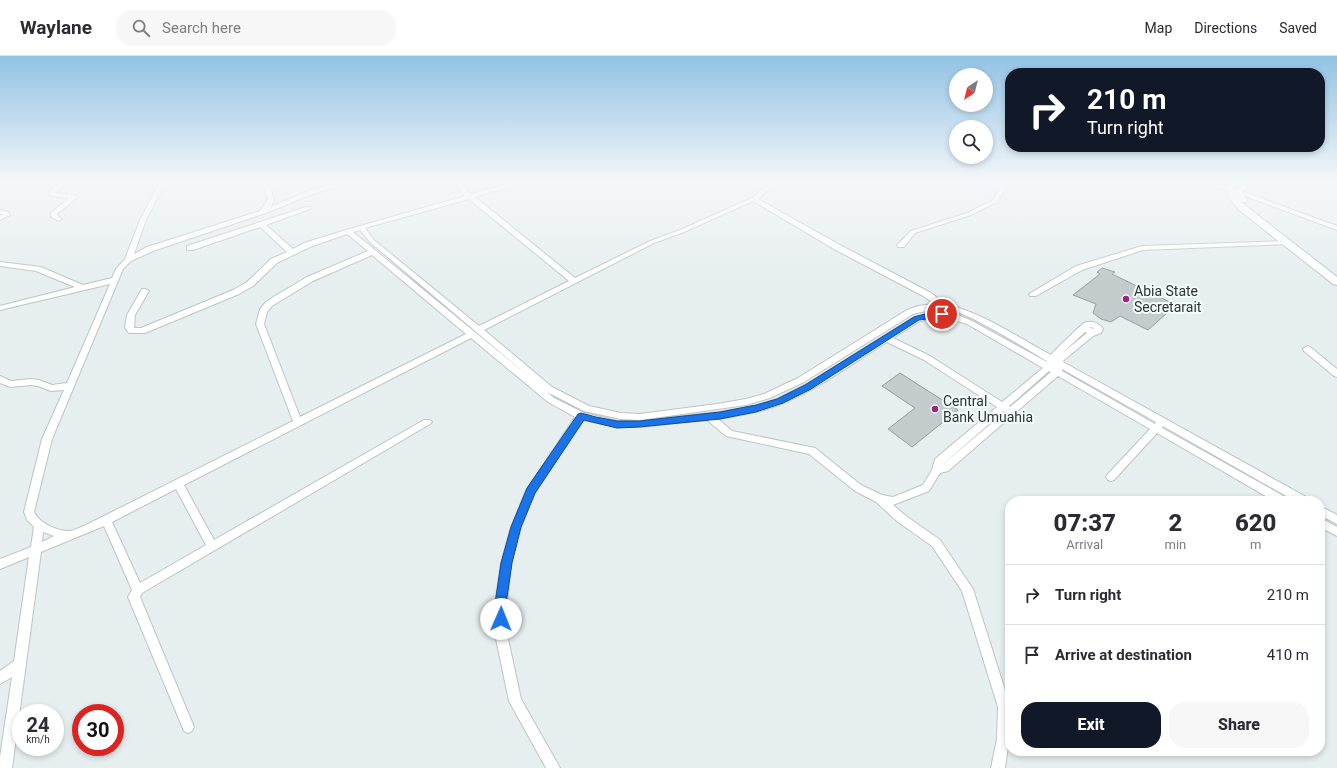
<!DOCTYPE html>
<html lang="en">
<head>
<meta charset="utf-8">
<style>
  body { margin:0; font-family:Roboto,sans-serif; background:#f7f7f7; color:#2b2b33; height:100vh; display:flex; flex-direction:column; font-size:15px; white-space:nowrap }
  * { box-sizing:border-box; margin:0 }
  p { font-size:13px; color:#7c7c81 }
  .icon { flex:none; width:22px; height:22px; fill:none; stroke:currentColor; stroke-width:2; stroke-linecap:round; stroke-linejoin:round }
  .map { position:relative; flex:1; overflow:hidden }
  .panel { position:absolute; left:1005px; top:440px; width:320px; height:260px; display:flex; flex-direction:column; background:#fff; border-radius:16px; box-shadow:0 2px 6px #0003 }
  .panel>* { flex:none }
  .top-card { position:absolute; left:1005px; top:12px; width:320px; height:84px; border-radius:16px; box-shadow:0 2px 6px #0003; background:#111827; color:#fff; overflow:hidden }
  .needle { width:26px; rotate:215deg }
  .buttons { position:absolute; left:949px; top:12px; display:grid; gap:8px }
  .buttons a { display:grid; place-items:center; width:44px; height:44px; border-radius:50%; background:#fff; box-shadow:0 2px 6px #0003; font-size:20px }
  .speed { position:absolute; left:12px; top:648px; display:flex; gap:8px; font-size:20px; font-weight:700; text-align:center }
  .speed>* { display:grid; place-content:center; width:52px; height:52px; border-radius:50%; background:#fff; box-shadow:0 2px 6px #0003; line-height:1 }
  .speed small { font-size:10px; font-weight:400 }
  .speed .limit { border:6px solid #d22; background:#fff; color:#111 }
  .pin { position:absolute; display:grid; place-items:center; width:34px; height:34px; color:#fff; margin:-17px; border:2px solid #fff; border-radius:50%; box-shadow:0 1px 4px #0007 }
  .me { position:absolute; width:44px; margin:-22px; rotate:1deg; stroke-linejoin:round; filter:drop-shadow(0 0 3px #0008) }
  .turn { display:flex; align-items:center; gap:14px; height:84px; padding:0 16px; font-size:18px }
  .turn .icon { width:52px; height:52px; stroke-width:2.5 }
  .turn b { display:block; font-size:28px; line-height:34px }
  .eta { display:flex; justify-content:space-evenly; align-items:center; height:68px; text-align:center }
  .eta b { font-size:24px; font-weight:800; line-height:28px }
  .action { display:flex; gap:8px; margin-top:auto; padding:8px 16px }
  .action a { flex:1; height:46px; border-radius:16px; background:#111827; color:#fff; font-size:16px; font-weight:800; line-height:46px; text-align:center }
  .action a+a { background:#f7f7f7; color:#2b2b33 }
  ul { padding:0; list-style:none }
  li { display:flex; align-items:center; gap:12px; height:60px; padding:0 16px; border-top:1px solid #e1e1e2 }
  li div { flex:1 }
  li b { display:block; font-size:15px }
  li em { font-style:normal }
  header { display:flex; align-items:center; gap:24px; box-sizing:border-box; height:56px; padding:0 20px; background:#fff; border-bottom:1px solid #e1e1e2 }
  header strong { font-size:19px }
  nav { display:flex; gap:22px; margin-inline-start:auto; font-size:14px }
  .search { width:280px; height:36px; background:#f7f7f7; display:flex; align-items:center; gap:10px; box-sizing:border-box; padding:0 14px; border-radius:16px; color:#7c7c81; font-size:15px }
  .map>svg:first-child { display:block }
  .building { fill:#c3cbcd; stroke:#959d9e }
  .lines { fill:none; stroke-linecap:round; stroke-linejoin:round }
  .street-casing { stroke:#bcc4c6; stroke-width:2 }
  .secondary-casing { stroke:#bcc4c6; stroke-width:2 }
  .street { fill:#fff; fill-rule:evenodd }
  .secondary { fill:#fff; fill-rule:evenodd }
  .route { fill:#1a73e8; stroke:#114b97 }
  .poi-dot { fill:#9c247d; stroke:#f3fbfd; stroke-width:1.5 }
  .labels { text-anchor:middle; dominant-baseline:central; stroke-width:4; stroke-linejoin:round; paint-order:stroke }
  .poi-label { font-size:14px; fill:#303333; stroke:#f3fbfd; text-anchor:start }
</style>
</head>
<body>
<header>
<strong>Waylane</strong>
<div class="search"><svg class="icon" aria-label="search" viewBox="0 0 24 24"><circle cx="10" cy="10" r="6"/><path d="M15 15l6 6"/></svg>Search here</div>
<nav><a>Map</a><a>Directions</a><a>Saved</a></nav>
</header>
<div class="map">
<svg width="1337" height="712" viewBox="0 0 1337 712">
  <rect width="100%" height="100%" fill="#e6eef0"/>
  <g class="building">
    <path d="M1102,212L1115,216L1112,218L1176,249L1148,274L1120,260L1111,266L1101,263L1093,257L1096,248L1073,239L1100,218L1097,216Z"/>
    <path d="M900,317L958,354L912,391L888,373L915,352L882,330Z"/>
  </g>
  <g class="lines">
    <g class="street-casing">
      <g id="street">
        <path d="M29,126H40C38,129 31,129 29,126Z"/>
        <path d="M60,126H67L55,137L75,139L78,141L57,158V159L62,163L59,165L51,161V157L69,142L51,140L48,138L51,133Z"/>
        <path d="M160,126H166L146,164L134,198L147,191L260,155L268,144L263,126H269L274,144L271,151C294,141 325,126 350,126L305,141L266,157L153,195L131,205L123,213L52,383L34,456C39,467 57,475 69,475C77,474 85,469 92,466L293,365L256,268L260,253L266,246L275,240L307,221L368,195L347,178L310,191L277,207L253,230L239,238L145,277H129L125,272L127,259L142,233H145L149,235L135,259L134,272H141L233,234L247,226L271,203L287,196L260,171L193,194H187V190L306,151H310V153L266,169L293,193L304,187L346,174L465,140L453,126H459L471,138L516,126H526L475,141L575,222L650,185L680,174L752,142L763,133L778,126H787L767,135L758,143L840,189L931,237L940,244L942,248C977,253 1019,282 1051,299C1053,296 1082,268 1084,267C1092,264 1099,267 1103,273L1101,277L1093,280L1064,304L1063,306L1308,442L1309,445H1295L1163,370L1162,372L1287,442L1288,445H1274L1157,377L1114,424L1111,425L1108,424L1106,421L1108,418L1150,373L1058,320L948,415L940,417L929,435L893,449L906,460L940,484L973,533L1010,650L1009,683L1005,712H991L997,683L998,651L962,535L932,490L898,466L876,446L855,435L809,398L726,380L707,364L639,371H617L583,364L535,437L521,471L511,507L507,548V578L521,643L560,712H546L509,645L495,578V548L501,507L511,471L526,435L575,361L548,346L471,282L184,429L214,484L424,364H430L432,366L430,368L142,537L140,541L194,671L192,675L188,677L184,675L128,541L132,534L104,470L41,496L12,712H0V701L12,621L0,628V615L14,605L29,501L0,513V503L31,491L34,471L27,464L24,456L42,383L64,334L51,335L38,330L31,329L10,331L0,327V320L11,325L31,323L39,324L52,329L67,327L110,228L0,254V250L75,231L36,215L0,210V206L41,211L83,229L112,222L116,213L125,203L140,164ZM469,143L569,225L479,270L374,184L365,172ZM753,145L834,193L925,241L934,248L918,250L907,254L798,322L764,338L746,343L717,348L640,358L621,357L589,350L552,331L484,274L654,187L684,176ZM360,174L370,186L532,323L353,176ZM372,199L466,278L300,361L264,268L267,256L272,250L313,225ZM934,253L940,255C942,255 943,254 945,253C960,251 1030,295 1047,305V306L972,265L958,259L941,256L914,261L805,329L777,343L755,350L720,356L639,365H617L584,357L554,342L547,336L584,355L621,363L640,364L746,349L770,342L804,326L913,258ZM934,262H948L967,268L1043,312L1002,346L930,300L893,282L920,265ZM1091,271L1095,273L1090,272ZM1085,276L1087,277L1061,298ZM887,286L924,304L997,351L935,403L932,414L923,429L893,441L882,439L861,429L815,392L732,375L718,363C740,360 763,356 783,347C820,332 853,307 887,286ZM1062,313L1156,366L1155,368L1062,315ZM1049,315L1051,316L1010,351L1009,350ZM1004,355L1005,356L942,409L943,408ZM176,433L206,489L140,527L112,466ZM43,476L54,480L42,486Z"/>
        <path d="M1004,126H1010L997,146L971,159L915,177L904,191H898L897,189L911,175L967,157L993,144Z"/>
        <path d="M1203,126H1212L1233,134L1228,135Z"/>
        <path d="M1239,134L1337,170V174L1237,137L1236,136Z"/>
        <path d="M0,154L8,156L10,159L0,164V160L3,158H0Z"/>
        <path d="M1287,185L1289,186V188L1143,194L1082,214L1036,240H1030L1029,238L1076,210L1142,190Z"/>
        <path d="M1307,290L1310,291L1337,313V321L1334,320L1304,295L1303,293Z"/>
        <path d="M1320,450L1337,459V468L1320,459Z"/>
        <path d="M1320,462L1337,471V480L1320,471Z"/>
      </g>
    </g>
    <g class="secondary-casing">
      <path id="secondary" d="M1231,126H1240L1234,132L1235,135L1236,132L1247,126H1257L1243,135L1244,140L1247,144L1246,146H1241L1337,221V229L1333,228L1239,154L1228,140L1226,131Z"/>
    </g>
    <use href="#street" class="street"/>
    <use href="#secondary" class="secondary"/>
  </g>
  <linearGradient id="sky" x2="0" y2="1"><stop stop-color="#91c2e4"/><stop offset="0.56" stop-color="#f4f7f8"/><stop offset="1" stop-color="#f4f7f8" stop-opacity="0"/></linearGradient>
  <rect width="1337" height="226" fill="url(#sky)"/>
  <path class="route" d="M932,256H942L946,258C941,262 926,263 919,264L811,333L783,347L756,356L720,363L639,371L617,372L584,364L535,437L521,471L512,507L506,548L507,563L505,567L501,568L497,567L495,563V548L501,507L511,471L527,432L578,358L581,357L596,361L617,365H639L720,356L756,349L777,343L805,329L914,261Z"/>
  <g class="poi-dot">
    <circle cx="1126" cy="243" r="4"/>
    <circle cx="935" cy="353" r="4"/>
  </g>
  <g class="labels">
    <g class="poi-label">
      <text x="1134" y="235">Abia State<tspan x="1134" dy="16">Secretarait</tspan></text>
      <text x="943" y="345">Central<tspan x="943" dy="16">Bank Umuahia</tspan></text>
    </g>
  </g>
</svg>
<div class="buttons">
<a><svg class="needle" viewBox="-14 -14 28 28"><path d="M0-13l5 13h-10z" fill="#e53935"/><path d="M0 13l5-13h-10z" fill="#7c7c81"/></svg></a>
<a><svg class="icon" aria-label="search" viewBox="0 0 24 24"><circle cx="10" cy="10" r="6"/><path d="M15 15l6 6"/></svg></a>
</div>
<div class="speed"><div>24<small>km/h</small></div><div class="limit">30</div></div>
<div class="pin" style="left:942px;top:258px;background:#d93025"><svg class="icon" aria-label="arrive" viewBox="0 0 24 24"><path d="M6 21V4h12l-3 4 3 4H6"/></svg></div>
<svg class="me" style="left:501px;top:563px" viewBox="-20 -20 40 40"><circle r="19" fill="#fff"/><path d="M0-13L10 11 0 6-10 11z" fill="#1a73e8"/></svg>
<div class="top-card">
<div class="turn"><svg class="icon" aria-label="right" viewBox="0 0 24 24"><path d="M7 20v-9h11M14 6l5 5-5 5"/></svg><div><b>210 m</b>Turn right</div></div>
</div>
<section class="panel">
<div class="eta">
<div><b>07:37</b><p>Arrival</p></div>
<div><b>2</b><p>min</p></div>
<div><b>620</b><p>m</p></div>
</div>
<ul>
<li><svg class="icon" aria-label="right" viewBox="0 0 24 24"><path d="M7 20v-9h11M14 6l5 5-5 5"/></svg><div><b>Turn right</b></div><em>210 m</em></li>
<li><svg class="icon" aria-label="arrive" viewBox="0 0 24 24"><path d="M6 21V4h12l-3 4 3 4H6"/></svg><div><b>Arrive at destination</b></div><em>410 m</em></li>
</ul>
<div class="action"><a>Exit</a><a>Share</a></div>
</section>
</div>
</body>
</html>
